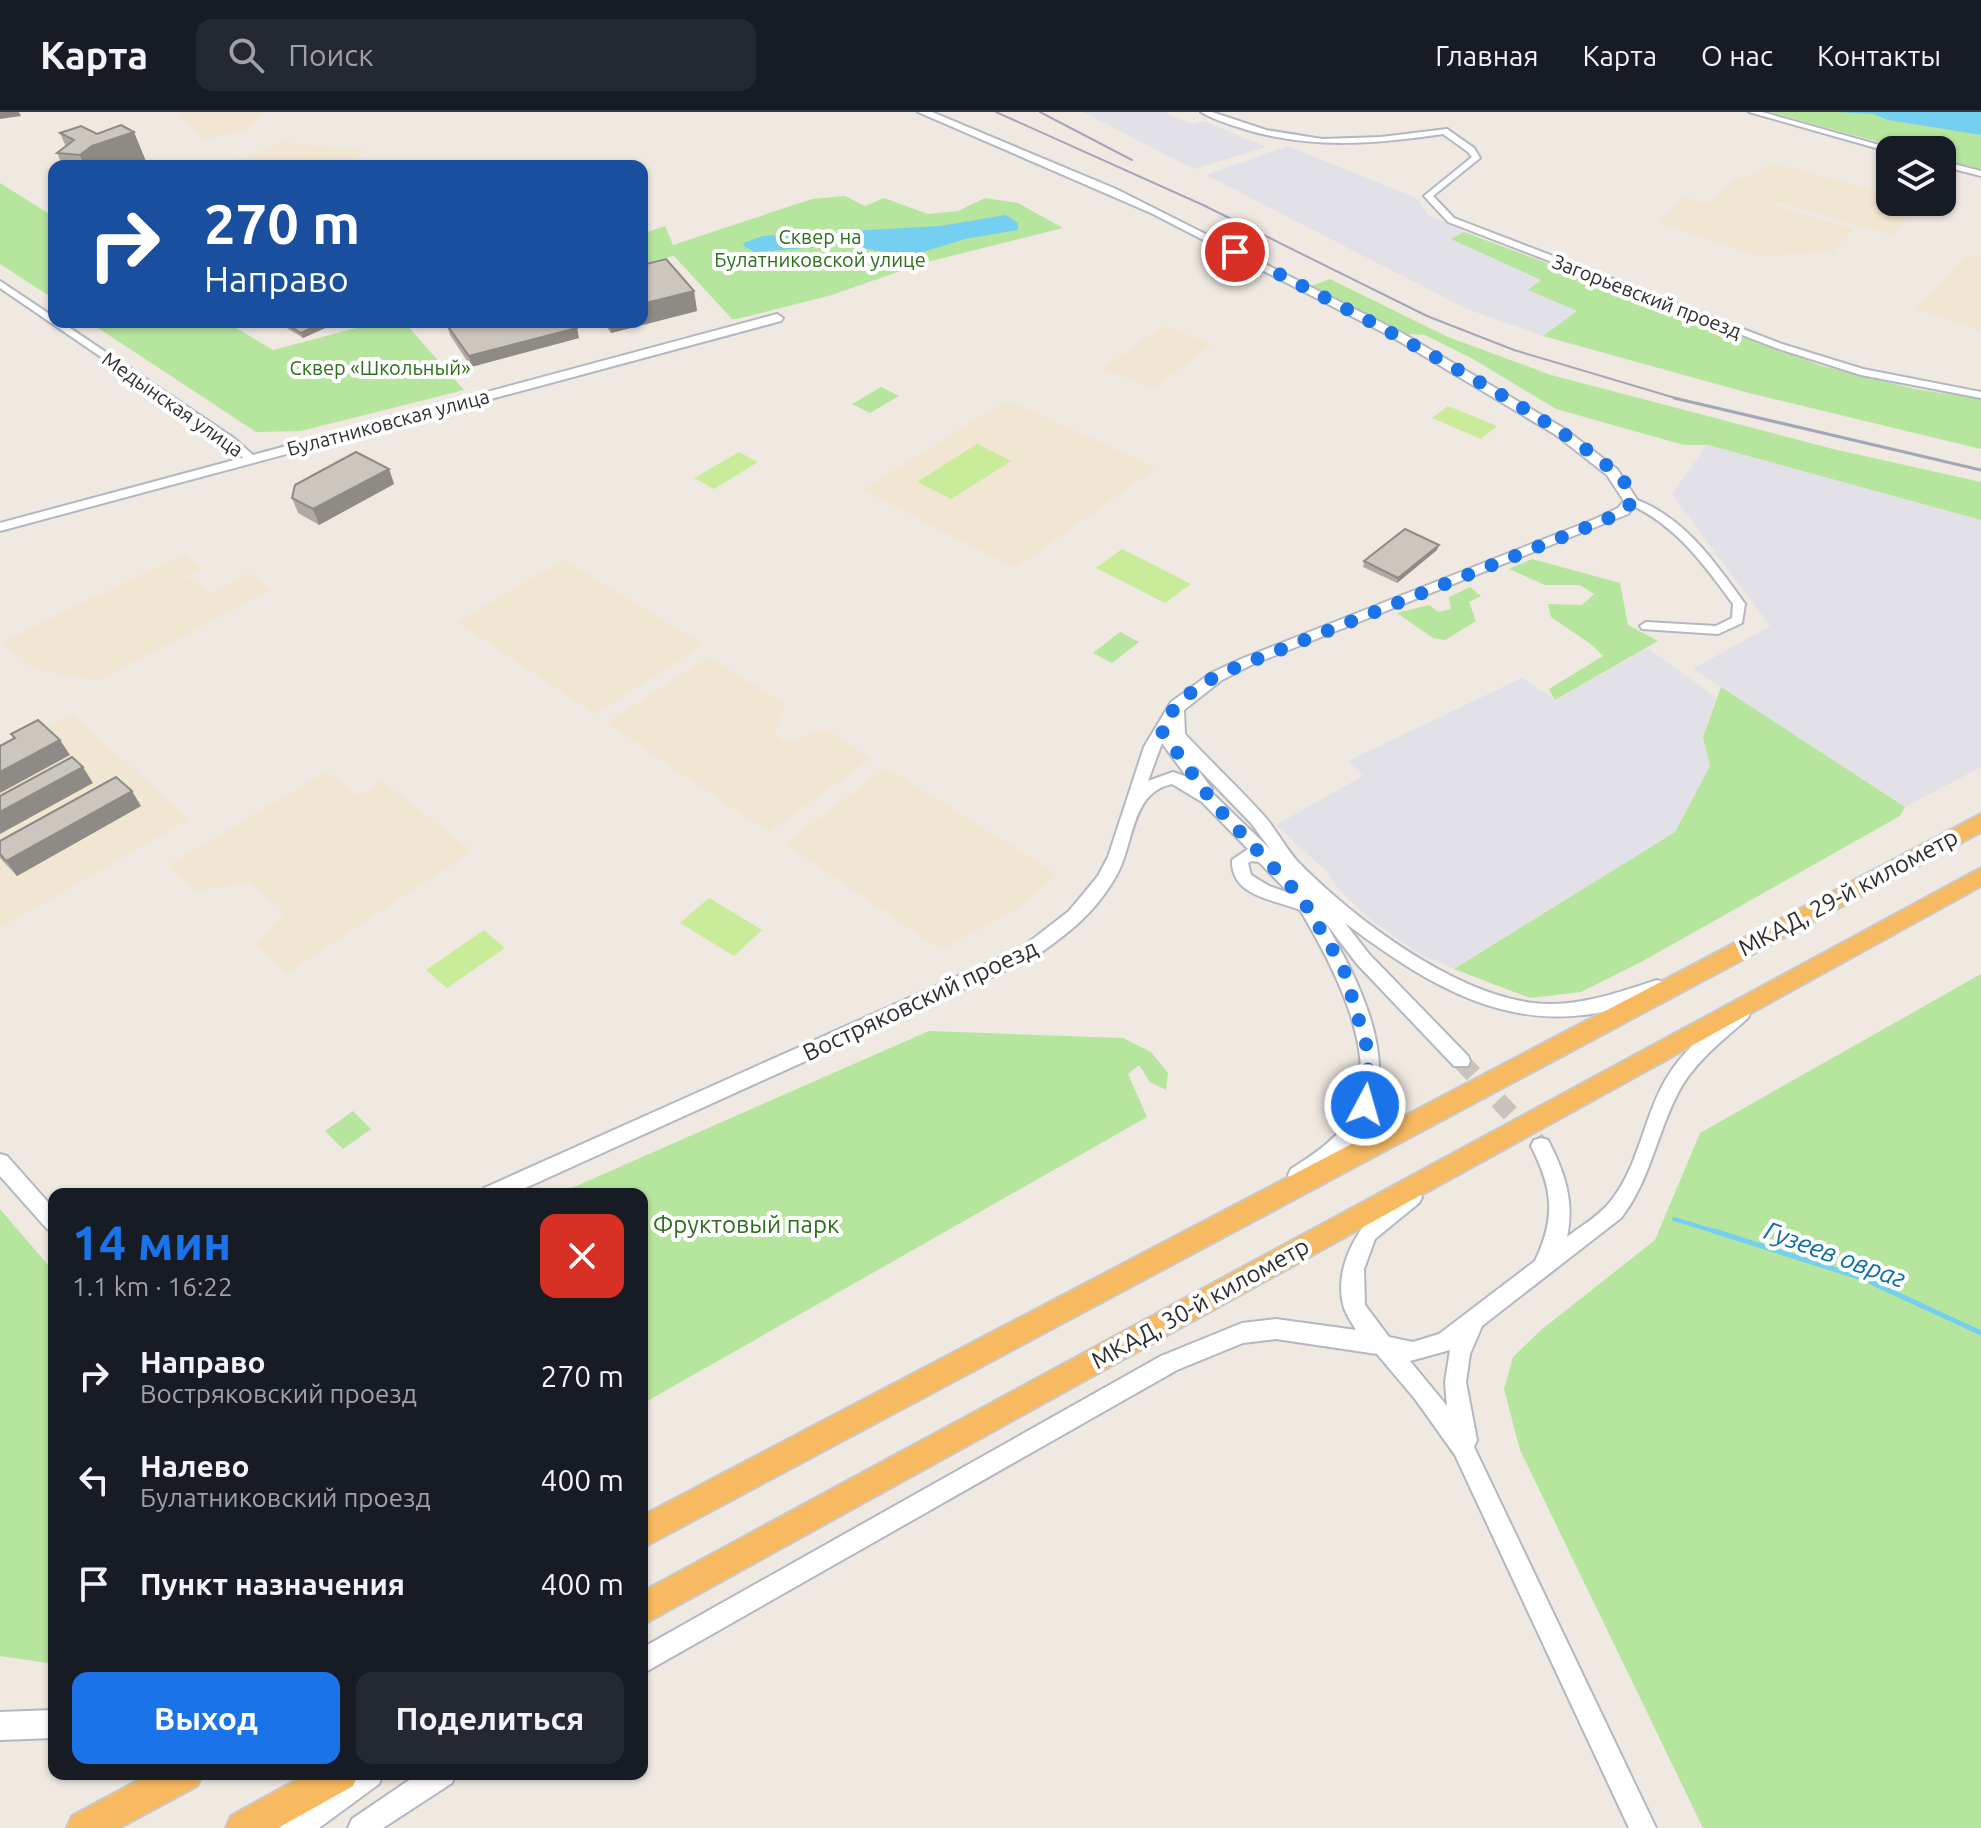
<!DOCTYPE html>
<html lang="ru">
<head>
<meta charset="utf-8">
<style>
  body { margin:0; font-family:Ubuntu,sans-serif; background:#242831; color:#f1f3f6; height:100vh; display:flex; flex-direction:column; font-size:30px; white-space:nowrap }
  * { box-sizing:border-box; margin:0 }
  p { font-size:26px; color:#9ea1a6 }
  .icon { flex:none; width:44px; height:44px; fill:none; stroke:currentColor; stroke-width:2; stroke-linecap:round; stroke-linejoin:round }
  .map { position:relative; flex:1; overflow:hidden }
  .drawer { position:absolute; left:48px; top:1076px; width:600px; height:592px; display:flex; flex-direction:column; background:#171b24; border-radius:16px; box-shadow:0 2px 6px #0004 }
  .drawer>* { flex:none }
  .hud { position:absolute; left:48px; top:48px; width:600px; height:168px; border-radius:16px; box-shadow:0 2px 6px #0004; background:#1a4fa0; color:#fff; overflow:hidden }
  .controls { position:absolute; left:1876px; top:24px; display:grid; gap:16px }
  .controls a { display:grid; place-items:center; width:80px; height:80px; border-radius:16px; background:#171b24; box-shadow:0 2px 6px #0004; font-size:40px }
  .pin { position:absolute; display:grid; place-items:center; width:68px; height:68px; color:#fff; margin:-34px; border:4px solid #fff; border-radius:50%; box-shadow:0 2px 8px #0007 }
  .me { position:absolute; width:88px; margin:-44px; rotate:6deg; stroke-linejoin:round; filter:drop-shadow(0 0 6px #0008) }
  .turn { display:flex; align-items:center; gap:28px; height:168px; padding:0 24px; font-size:36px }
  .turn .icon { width:104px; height:104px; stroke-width:2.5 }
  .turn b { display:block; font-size:56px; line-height:68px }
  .round { display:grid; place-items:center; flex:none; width:84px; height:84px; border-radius:16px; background:#242831 }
  .summary { display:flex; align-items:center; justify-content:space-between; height:136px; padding:0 24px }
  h1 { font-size:48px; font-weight:600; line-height:60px; color:#1a73e8 }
  .primary-button { display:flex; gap:16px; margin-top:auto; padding:16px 24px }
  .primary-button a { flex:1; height:92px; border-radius:16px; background:#1a73e8; color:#fff; font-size:32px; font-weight:600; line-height:92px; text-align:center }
  .primary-button a+a { background:#242831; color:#f1f3f6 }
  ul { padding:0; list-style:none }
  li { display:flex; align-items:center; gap:24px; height:104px; padding:0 24px }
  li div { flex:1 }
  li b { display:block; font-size:30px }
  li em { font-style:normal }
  header { display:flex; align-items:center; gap:48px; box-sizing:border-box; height:112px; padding:0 40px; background:#171b24; border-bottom:2px solid #363941 }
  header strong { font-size:38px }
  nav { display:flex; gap:44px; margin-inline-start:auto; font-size:28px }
  .search { width:560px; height:72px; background:#242831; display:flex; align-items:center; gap:20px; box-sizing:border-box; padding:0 28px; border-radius:16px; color:#9ea1a6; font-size:30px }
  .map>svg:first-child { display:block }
  .industrial { fill:#e3e1e8 }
  .education { fill:#f0e6d1 }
  .green { fill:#b6e59e }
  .pitch { fill:#c9ec9a }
  .water { fill:#75cff0 }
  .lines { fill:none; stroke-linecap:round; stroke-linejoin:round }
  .stream-far1 { stroke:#75cff0; stroke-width:4 }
  .stream { stroke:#75cff0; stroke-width:5 }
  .tertiary-tunnel { stroke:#c8c4bd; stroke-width:18; stroke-dasharray:18 9; stroke-linecap:butt }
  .minor-casing { stroke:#b4b7c1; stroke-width:4 }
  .tertiary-casing { stroke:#b4b7c1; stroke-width:4 }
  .secondary-casing { stroke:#b4b7c1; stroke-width:4 }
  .trunk-casing { stroke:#c9c9c9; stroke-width:4 }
  .minor { fill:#fff; fill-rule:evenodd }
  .tertiary { fill:#fff; fill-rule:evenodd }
  .secondary { fill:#fff; fill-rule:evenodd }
  .trunk { fill:#f8ba60; fill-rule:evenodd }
  .rail-far1 { stroke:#a3a6b8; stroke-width:2 }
  .rail { stroke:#a3a6b8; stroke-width:3 }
  .wall { fill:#afaba4 }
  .shaded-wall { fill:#8e8b86 }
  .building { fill:#cbc7bf; stroke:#8e8b86; stroke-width:2 }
  .route { stroke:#1a73e8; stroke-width:14; stroke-dasharray:0 25.2 }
  .labels { text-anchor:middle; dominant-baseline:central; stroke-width:8; stroke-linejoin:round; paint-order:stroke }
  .far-park-label { font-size:20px; fill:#2c6e1b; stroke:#fff }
  .far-street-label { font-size:20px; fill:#2e2e2e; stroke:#fff }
  .street-label { font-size:24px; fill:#2e2e2e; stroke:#fff }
  .park-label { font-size:24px; fill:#2c6e1b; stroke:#fff }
  .water-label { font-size:26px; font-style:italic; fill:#0d6fa3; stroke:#fff }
</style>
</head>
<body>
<header>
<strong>Карта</strong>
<div class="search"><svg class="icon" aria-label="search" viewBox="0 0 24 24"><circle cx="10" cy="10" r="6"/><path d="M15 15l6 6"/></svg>Поиск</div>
<nav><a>Главная</a><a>Карта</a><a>О нас</a><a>Контакты</a></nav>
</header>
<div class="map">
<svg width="1981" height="1716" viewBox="0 0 1981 1716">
  <rect width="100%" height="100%" fill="#efe9e1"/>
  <g class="industrial">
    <path d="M1083,0H1164L1193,12L1204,9L1266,35L1194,57Z"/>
    <path d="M1288,34L1418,87L1427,102L1464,120L1452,127L1542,169L1529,178L1577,199L1543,224L1467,197L1206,63Z"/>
    <path d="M1707,333L1981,408V655L1905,695L1693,557L1770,514L1672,382Z"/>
    <path d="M1648,536L1716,586L1703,625L1710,654L1675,720L1454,857L1418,841L1371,808L1340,779L1326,759L1276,713L1363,664L1348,649L1522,566L1556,588Z"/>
  </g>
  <g class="education">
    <path d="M179,0H264L247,18L204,27Z"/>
    <path d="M283,30L366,39L347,54L225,53Z"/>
    <path d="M1770,50L1890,83V90L1919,91L1891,123L1777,90L1773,93L1854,117L1833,140L1759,144L1660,111L1685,85L1707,92L1737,66L1759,62Z"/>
    <path d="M1981,144V218L1916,197L1965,145Z"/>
    <path d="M1163,214L1212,232L1154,276L1103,257Z"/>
    <path d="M1007,288L1156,356L1015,456L863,378Z"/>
    <path d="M184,442L202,456L186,464L209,482L249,461L272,478L98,568L34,557L3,530Z"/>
    <path d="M564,448L703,533L595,602L457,510Z"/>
    <path d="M709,545L785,593L774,622L787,631L825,617L871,646L769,720L607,611Z"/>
    <path d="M72,603L189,707L0,816V640Z"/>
    <path d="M886,656L962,703L1057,762L1020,795L941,837L785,732Z"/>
    <path d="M327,659L359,684L382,669L472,739L287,861L256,833L285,800L249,770L196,779L168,754Z"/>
  </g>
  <g class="green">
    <path d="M1770,0H1981V57L1942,47V38H1908Z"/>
    <path d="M0,71L54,105V187L0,152Z"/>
    <path d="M845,84L865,94L884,86L928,102L958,99L985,86L1018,91L1063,116L923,151L832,183L737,207H732L674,144L642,152V122L665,114L673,133L812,87Z"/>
    <path d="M1464,120L1822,254L1915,277L1981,287V337L1749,281L1543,224L1577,199L1528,178L1541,168L1451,127Z"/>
    <path d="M1330,167L1448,225L1551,263L1833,337L1981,370V408L1708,333H1684L1556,297L1473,247L1425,223L1408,222L1311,174Z"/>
    <path d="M89,210H226L273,238L379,210H404L464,278L301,319L256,320Z"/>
    <path d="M881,275L899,284L870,301L852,292Z"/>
    <path d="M1532,447L1620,471L1628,513L1658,529L1555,588L1549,577L1603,544L1592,533L1551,505L1548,492L1582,493L1594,482L1580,473H1545L1509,457Z"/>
    <path d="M1470,475L1481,484L1469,490L1476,509L1445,528L1433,526L1397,501L1429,493L1438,500L1451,497L1449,485Z"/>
    <path d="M1120,520L1139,530L1112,551L1093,541Z"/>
    <path d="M1721,575L1905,695L1900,704L1641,850L1581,880L1530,886L1454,857L1675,720L1710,654L1703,625Z"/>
    <path d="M1981,862V1716H1703L1520,1338L1504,1277L1513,1245L1541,1218L1655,1128L1700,1021Z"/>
    <path d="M929,919L1123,926L1151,940L1168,961L1166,978L1150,970L1139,953L1128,962L1147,1005L642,1292V1082H558Z"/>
    <path d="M353,999L371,1017L343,1037L325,1019Z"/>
    <path d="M0,1097L54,1160V1552L0,1544Z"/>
  </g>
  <g class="pitch">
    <path d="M1448,294L1497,314L1481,327L1432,306Z"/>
    <path d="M977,332L1011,349L951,387L917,370Z"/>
    <path d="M739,340L758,350L714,377L694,366Z"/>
    <path d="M1122,437L1191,472L1165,491L1096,456Z"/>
    <path d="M709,786L762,818L734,844L680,811Z"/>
    <path d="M484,818L505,836L447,876L426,858Z"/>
  </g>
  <g class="water">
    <path d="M1836,0H1981V23L1888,8L1873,2Z"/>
    <path d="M1006,103L1018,111V118L965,127L917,142H898L843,133L755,140L745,135L743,131L763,124L940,114Z"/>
  </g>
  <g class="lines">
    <path class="stream-far1" d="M1674,1107L1720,1121"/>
    <path class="stream" d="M1714,1119L1862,1166L1981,1221"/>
    <path class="tertiary-tunnel" d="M1461,949L1541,1034"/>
    <g class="minor-casing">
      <g id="minor">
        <path d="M1201,0H1212L1266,18L1322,27L1381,25L1447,17L1474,36L1480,46L1433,84L1454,106L1782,232L1863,257L1981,280V286L1861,263L1776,236L1448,110L1424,84L1472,45L1468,40L1443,22C1376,32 1312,37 1247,18C1232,13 1214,8 1201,0Z"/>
        <path d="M1749,0H1762L1897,38L1890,40Z"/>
        <path d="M1942,49L1981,59V64L1942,54Z"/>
        <path d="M0,169L54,205V210H61L235,327L255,345V349H247L227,331L0,176Z"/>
        <path d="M1631,386C1682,402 1715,450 1745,492L1742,511L1718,522L1642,517L1640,514L1646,510L1716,514L1732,506L1733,492C1703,451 1675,412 1627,391L1626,389Z"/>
      </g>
    </g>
    <g class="tertiary-casing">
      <g id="tertiary">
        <path d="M918,0H932L1116,77L1402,221L1565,317L1617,357L1638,389L1628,402L1251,553L1222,568L1184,598L1185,622C1211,650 1239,676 1265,705C1278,720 1287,739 1301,753C1357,809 1453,881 1533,891C1577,896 1616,881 1657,868L1663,870L1666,875C1659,887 1635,891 1622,895C1514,927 1429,874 1345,811L1369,842L1468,944L1470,949L1468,954H1454L1357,852L1325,810C1360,871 1407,960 1358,1025C1344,1044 1324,1056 1305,1069L1298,1071L1291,1069L1288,1063L1291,1057C1311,1044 1333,1030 1347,1010C1387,951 1331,850 1300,798C1274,787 1231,785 1232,748L1248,737L1202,690L1172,672C1137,679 1134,717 1124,746C1120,759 1112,772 1103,784C1085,809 1059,828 1033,846L512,1082H481L484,1076L1021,836L1069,799L1098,764L1108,745L1144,635L1171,590L1211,561L1241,547L1595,407L1618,396L1624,389L1607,363L1556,323L1394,226L1151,101ZM1162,631L1187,665L1173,660L1148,669ZM1193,651L1251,711L1271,738L1211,680L1212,677ZM1252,749L1259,750L1289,781L1269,774L1251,763L1248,751Z"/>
        <path d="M777,202L783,206L781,209L0,419V411Z"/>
        <path d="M1741,894L1748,896L1750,901L1748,906C1722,929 1692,952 1677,983C1656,1024 1650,1069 1621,1106L1482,1214L1470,1242L1466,1270L1477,1328L1474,1335L1656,1716H1629L1455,1343L1415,1287L1377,1242L1276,1227L1243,1231L1177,1258L642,1562V1536L1161,1244L1242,1211L1276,1207L1356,1218C1352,1211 1347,1204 1344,1196C1330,1150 1369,1092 1412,1076L1419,1079L1422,1085L1419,1091L1375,1127L1364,1157L1365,1193L1389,1225L1413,1230L1439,1222L1535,1149C1556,1105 1553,1077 1531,1034L1534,1028L1541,1026L1548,1028C1564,1059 1575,1089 1567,1125C1581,1114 1599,1104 1610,1090C1639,1055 1643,1006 1666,967C1683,938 1710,917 1734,896ZM1450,1238L1445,1270L1447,1294L1410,1249Z"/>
        <path d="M0,1042L7,1044L54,1097V1120L47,1117L0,1064Z"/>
        <path d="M418,1662H456L452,1671L383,1716H348L352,1707Z"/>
      </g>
    </g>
    <g class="secondary-casing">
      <g id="secondary">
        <path d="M54,1598V1626L0,1628V1600Z"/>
        <path d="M345,1662H383L379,1672L319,1716H280L285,1706Z"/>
      </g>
    </g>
    <g class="trunk-casing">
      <g id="trunk">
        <path d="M1981,702V720L642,1436V1404Z"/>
        <path d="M1981,756V774L642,1513V1480Z"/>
        <path d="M150,1662H202L197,1674L119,1716H67L72,1704Z"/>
        <path d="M307,1662H358L353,1674L278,1716H226L231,1704Z"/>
      </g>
    </g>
    <use href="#minor" class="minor"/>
    <use href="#tertiary" class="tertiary"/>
    <use href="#secondary" class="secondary"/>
    <use href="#trunk" class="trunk"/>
    <g class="rail-far1">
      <path d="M996,0L1203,93L1427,204L1514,238L1682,288"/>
      <path d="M1040,0L1132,48"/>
    </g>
    <path class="rail" d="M1674,286L1981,358"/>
  </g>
  <g class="wall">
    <path d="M60,21L148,54H63L57,41L66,35Z"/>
    <path d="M694,179L697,199L611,221L603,210H642Z"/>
    <path d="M277,210H322L325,216L303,226Z"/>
    <path d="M447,213L579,226L471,255L450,223Z"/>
    <path d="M389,357L394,372L319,413L298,401L292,386Z"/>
    <path d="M1437,438L1397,471L1363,455L1364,449Z"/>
    <path d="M141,694L17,764L0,746V742Z"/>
  </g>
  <g class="shaded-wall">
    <path d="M0,0H19L21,4L0,7Z"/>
    <path d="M134,20L148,54H85L80,43L92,34Z"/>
    <path d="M694,179L697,199L611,221L609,210H642V192Z"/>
    <path d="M323,211L325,216L303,226L301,221Z"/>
    <path d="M577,216L579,226L471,255L469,244Z"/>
    <path d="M389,357L394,372L319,413L313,397Z"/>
    <path d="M1439,433L1437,438L1397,471L1398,466Z"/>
    <path d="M60,628L70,643L0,681V660Z"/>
    <path d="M83,655L93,671L0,722V700Z"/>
    <path d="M132,679L141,694L17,764L6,749Z"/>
  </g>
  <g class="building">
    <path d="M121,13L134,20L92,34L80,43L57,41L74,28L60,21L81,14L97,22Z"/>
    <path d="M666,147L694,179L642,192V153Z"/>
    <path d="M283,210H322L323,211L301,221Z"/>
    <path d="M461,210H572L577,216L469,244L447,213Z"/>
    <path d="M356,340L389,357L313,397L292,386L295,373Z"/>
    <path d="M1405,417L1439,433L1398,466L1364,449Z"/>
    <path d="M38,608L60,628L0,660V634L15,626L11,622Z"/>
    <path d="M72,645L83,655L0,700V684Z"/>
    <path d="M116,665L132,679L6,749L0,742V729Z"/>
  </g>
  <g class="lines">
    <path class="route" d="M1235,140C1288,166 1631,339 1632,385C1632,399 1610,405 1600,410L1222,561C1196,575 1174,590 1161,618L1214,692L1301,785L1343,855L1366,932L1369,972L1365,993"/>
  </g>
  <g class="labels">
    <g class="far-park-label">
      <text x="820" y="124">Сквер на<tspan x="820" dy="23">Булатниковской улице</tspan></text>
      <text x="380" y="255">Сквер «Школьный»</text>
    </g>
    <g class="far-street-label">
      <text transform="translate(1647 184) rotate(21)">Загорьевский проезд</text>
      <text transform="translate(173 292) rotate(35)">Медынская улица</text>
      <text transform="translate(388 310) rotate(-15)">Булатниковская улица</text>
    </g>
    <g class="street-label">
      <text transform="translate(1848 780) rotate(-28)">МКАД, 29-й километр</text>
      <text transform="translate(920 888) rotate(-25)">Востряковский проезд</text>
      <text transform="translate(1200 1191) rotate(-29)">МКАД, 30-й километр</text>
    </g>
    <g class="park-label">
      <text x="746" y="1112">Фруктовый парк</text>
    </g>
    <g class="water-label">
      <text transform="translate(1835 1142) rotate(20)">Гузеев овраг</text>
    </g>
  </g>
</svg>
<div class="controls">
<a><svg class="icon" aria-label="layers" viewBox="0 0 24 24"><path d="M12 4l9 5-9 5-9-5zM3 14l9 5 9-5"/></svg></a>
</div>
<div class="pin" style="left:1235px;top:140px;background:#d93025"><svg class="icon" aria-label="arrive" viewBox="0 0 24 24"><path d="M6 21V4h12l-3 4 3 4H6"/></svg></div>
<svg class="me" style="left:1365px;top:993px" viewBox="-20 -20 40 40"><circle r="17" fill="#1a73e8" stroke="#fff" stroke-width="3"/><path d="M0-11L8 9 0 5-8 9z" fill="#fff"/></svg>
<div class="hud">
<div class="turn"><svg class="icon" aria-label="right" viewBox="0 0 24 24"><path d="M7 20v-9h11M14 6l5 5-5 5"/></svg><div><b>270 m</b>Направо</div></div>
</div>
<section class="drawer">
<div class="summary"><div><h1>14 мин</h1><p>1.1 km · 16:22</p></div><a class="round" style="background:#d93025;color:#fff"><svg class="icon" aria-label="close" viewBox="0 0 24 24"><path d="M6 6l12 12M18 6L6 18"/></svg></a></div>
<ul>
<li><svg class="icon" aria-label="right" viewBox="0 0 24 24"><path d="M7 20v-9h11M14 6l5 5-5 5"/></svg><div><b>Направо</b><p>Востряковский проезд</p></div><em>270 m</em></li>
<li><svg class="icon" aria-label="left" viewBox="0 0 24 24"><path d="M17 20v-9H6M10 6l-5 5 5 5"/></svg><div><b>Налево</b><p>Булатниковский проезд</p></div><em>400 m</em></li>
<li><svg class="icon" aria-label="arrive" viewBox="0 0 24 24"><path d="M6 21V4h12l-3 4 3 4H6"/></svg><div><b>Пункт назначения</b></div><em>400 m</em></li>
</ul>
<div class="primary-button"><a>Выход</a><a>Поделиться</a></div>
</section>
</div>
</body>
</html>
